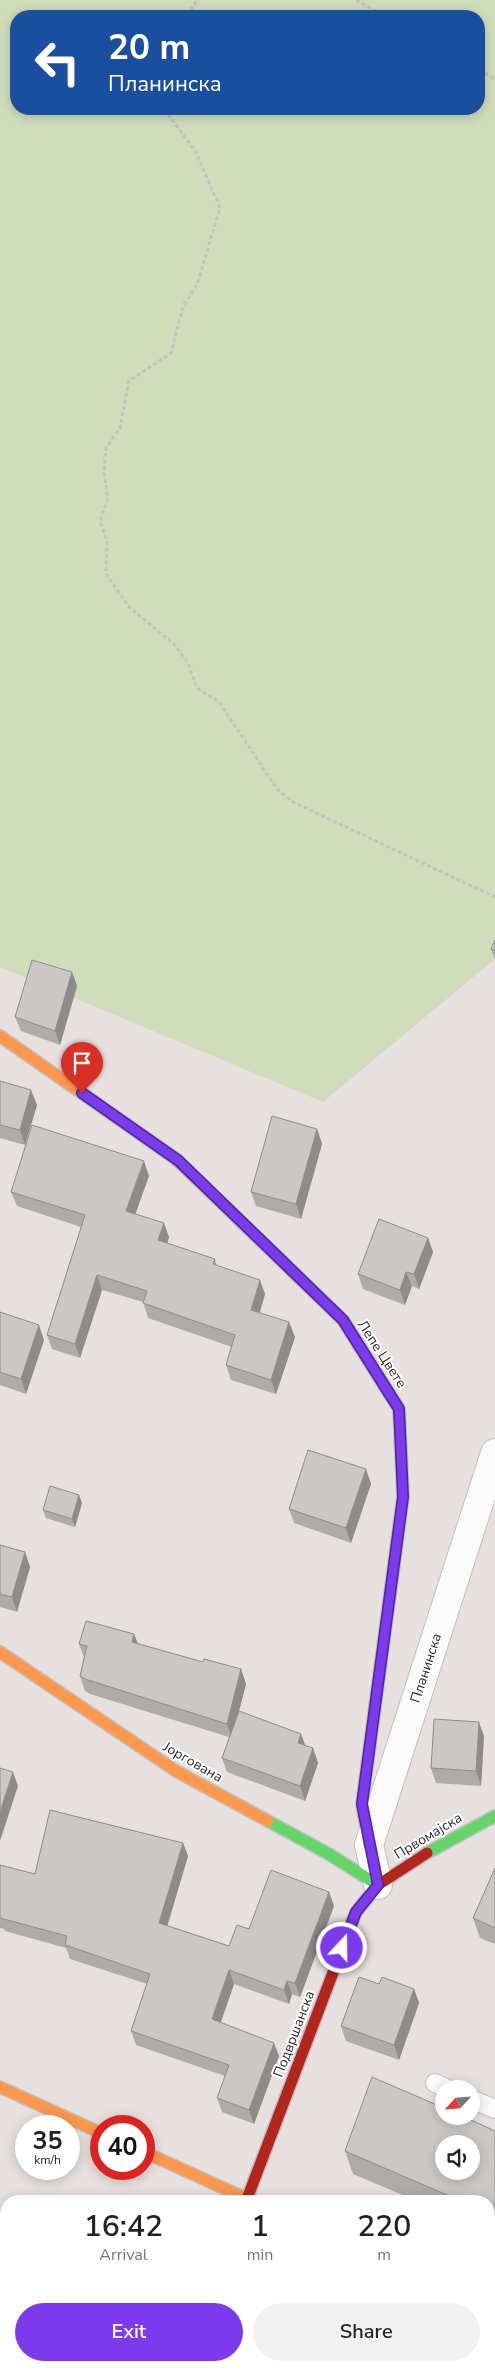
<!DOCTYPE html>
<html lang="en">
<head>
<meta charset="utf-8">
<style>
  body { margin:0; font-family:"Nunito Sans",sans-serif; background:#f2f2f2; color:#222; height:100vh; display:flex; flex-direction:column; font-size:19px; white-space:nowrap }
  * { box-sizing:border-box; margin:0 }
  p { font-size:16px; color:#767676 }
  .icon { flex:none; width:28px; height:28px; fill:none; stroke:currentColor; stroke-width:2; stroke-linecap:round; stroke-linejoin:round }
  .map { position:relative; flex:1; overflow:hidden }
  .sheet { position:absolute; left:0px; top:2195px; width:495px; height:176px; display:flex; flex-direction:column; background:#fff; border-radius:20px 20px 0 0; box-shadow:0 2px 12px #0003 }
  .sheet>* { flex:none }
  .hud { position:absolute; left:10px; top:10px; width:475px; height:105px; border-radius:20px; box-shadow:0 2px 12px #0003; background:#1a4fa0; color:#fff; overflow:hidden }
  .needle { width:32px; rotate:244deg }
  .buttons { position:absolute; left:435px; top:2080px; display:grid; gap:10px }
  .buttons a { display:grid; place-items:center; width:45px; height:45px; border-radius:50%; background:#fff; box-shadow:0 2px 12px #0003; font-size:25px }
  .speed { position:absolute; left:15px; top:2115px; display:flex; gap:10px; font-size:25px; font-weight:700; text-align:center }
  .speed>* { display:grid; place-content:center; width:65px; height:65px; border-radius:50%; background:#fff; box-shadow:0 2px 12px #0003; line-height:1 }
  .speed small { font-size:12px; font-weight:400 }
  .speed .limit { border:8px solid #d22; background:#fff; color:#111 }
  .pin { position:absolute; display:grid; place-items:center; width:42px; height:42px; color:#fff; margin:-51px -21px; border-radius:50% 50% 50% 0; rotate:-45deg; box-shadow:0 0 5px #0007 }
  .pin .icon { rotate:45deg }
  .me { position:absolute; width:55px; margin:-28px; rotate:21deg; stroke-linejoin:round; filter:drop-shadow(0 0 4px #0008) }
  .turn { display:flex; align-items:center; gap:18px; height:105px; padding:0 15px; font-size:22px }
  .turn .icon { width:65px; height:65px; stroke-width:2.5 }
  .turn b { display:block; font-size:35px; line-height:42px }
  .eta { display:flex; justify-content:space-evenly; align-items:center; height:85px; text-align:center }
  .eta b { font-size:30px; font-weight:600; line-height:35px }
  .primary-button { display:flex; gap:10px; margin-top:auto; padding:10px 15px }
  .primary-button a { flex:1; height:58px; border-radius:30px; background:#7c3aed; color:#fff; font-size:20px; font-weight:600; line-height:58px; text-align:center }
  .primary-button a+a { background:#f2f2f2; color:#222 }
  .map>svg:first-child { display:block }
  .green { fill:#d1ddba; fill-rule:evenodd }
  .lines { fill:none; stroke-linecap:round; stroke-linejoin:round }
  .lane-casing { stroke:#c0bfbf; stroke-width:20 }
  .street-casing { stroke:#c0bfbf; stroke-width:30 }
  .fast-casing { stroke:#c0bfbf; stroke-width:14 }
  .slow-casing { stroke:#c0bfbf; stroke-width:14 }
  .jam-casing { stroke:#c0bfbf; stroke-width:14 }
  .path { stroke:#c4c3c3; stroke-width:3; stroke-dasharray:4 2.5; stroke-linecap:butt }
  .lane { stroke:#fbfafa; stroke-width:18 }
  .street { stroke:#fbfafa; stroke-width:28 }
  .fast { stroke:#63d668; stroke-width:11 }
  .slow { stroke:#ff974d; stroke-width:11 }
  .jam { stroke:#b3261e; stroke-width:11 }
  .wall { fill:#afaba9 }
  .shaded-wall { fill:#8e8b8a }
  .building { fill:#cbc7c5; stroke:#8e8b8a; fill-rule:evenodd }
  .route-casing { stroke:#51269a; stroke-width:12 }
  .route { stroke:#7c3aed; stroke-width:9 }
  .labels { text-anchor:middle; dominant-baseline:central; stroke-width:4; stroke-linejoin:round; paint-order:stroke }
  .street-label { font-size:14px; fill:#282828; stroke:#fff }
</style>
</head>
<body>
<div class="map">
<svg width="495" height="2371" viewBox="0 0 495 2371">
  <rect width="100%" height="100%" fill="#e6e1de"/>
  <path class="green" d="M0,0H495V959L323,1102L0,967ZM16,16H479V109H16Z"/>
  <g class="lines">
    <g class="lane-casing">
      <g id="lane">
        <path d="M435,2083L448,2089"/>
        <path d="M471,2099L495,2109"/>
      </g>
    </g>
    <g class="street-casing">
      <path id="street" d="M378,1885L369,1845L495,1453"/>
    </g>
    <g class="fast-casing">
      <g id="fast">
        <path d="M268,1821L327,1853L378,1885"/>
        <path d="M427,1853L495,1816"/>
      </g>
    </g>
    <g class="slow-casing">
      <g id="slow">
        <path d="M0,1036L176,1159"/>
        <path d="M0,1652L176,1771L268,1821"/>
        <path d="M369,1845L362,1804L403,1497L400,1431"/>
        <path d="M0,2087L101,2133"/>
        <path d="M144,2152L252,2201"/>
      </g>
    </g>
    <g class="jam-casing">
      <g id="jam">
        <path d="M176,1159L343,1320L399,1409L400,1431"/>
        <path d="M247,2199L356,1912L378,1885L427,1853"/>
        <path d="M489,2305L495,2308"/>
      </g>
    </g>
    <g class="path">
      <path d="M356,0L384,16"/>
      <path d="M188,16L194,4L199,0"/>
      <path d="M479,70L495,79"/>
      <path d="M164,109L196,152L220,208L197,285L183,306L171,353L129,381L120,428L106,448L104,472L108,499L100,521L107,541L106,574L130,608L175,645L188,663L197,688L219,702L277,789L293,802L495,897"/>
    </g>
    <use href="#lane" class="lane"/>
    <use href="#street" class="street"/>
    <use href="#fast" class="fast"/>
    <use href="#slow" class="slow"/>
    <use href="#jam" class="jam"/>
  </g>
  <g class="wall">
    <path d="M495,940V960L491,949Z"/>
    <path d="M72,972L77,986L60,1045L21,1031L15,1017Z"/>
    <path d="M0,1081L37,1105L25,1145L0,1138Z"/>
    <path d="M317,1129L322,1144L301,1219L256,1206L251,1192Z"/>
    <path d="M149,1176L135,1214L169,1237L167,1243L215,1259L217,1266L265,1294L260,1313L295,1337L276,1394L231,1380L226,1365L232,1347L148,1318L143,1302L102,1290L80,1358L52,1349L47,1335L81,1227L17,1206L11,1192Z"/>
    <path d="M428,1238L433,1252L419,1289L412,1286L405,1305L363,1289L358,1274Z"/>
    <path d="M0,1312L44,1340L26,1394L0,1385Z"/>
    <path d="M371,1484L351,1543L294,1523L289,1509Z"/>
    <path d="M79,1495L82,1503L75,1527L46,1518L43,1510Z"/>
    <path d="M0,1545L25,1552L30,1567L17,1612L0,1607Z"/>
    <path d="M134,1634L138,1644L203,1662L241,1669L246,1684L239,1711L301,1734L305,1745L313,1748L318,1763L305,1801L227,1772L222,1758L229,1737L90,1694L85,1691L80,1676L84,1657L79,1644Z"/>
    <path d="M484,1736L481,1786L436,1783L431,1768Z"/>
    <path d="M183,1843L188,1856L167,1926L229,1946L249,1929L329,1892L334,1906L300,1997L292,1994L289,2004L234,1984L221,2022L279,2056L254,2124L222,2112L217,2098L225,2076L136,2045L131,2031L147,1984L70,1959L66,1948L5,1931L4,1929L0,1928V1865L35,1874Z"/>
    <path d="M495,1868V1944L480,1938L473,1918Z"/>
    <path d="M379,1984L414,1989L419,2003L399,2060L346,2041L341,2026Z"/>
    <path d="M495,2131V2235L489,2232V2201H417L353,2174L345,2151Z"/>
  </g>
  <g class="shaded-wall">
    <path d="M72,972L77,986L60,1045L55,1031Z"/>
    <path d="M31,1090L37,1105L25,1145L20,1130Z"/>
    <path d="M317,1129L322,1144L301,1219L296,1204Z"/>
    <path d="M144,1161L149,1176L131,1226L126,1211Z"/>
    <path d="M164,1223L169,1237L164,1254L158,1240Z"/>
    <path d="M428,1238L433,1252L419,1289L414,1274Z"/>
    <path d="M406,1272L412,1286L405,1305L400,1290Z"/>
    <path d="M97,1275L102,1290L80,1358L75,1344Z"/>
    <path d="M260,1280L265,1294L256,1324L251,1310Z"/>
    <path d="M289,1322L295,1337L276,1394L271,1380Z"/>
    <path d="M39,1325L44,1340L26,1394L21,1379Z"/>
    <path d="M366,1469L371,1484L351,1543L346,1528Z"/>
    <path d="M79,1495L82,1503L75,1527L72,1519Z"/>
    <path d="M25,1552L30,1567L17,1612L12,1597Z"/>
    <path d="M134,1634L140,1649L132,1642Z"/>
    <path d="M241,1669L246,1684L232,1738L227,1724Z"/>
    <path d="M479,1722L484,1736L481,1786L476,1771Z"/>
    <path d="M301,1734L306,1748L298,1743Z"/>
    <path d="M313,1748L318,1763L305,1801L300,1786Z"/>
    <path d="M13,1772L18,1786L0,1841V1812Z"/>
    <path d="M183,1843L188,1856L164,1937L159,1923Z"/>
    <path d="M329,1892L334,1906L300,1997L295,1983Z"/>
    <path d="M229,1970L234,1984L217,2033L212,2019Z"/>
    <path d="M287,1981L292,1994L289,2004L284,1990Z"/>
    <path d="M414,1989L419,2003L399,2060L394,2045Z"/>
    <path d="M274,2043L279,2056L254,2124L249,2110Z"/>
  </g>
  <g class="building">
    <path d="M495,940V951L491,949Z"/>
    <path d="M32,960L72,972L55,1031L15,1017Z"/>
    <path d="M0,1081L31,1090L20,1130L0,1125Z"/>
    <path d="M272,1116L317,1129L296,1204L251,1192Z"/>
    <path d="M32,1125L144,1161L126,1211L164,1223L158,1240L215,1259L213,1264L260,1280L251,1310L289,1322L271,1380L226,1365L235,1335L143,1303L147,1291L97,1275L75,1344L47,1335L85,1215L11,1192Z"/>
    <path d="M379,1219L428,1238L414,1274L406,1272L400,1290L358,1274Z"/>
    <path d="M0,1312L39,1325L21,1379L0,1372Z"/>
    <path d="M308,1450L366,1469L346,1528L289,1509Z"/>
    <path d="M50,1486L79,1495L72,1519L43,1510Z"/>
    <path d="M0,1545L25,1552L12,1597L0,1594Z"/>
    <path d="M86,1621L134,1634L132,1642L203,1662L204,1659L241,1669L227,1724L85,1679L80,1676L87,1646L79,1644Z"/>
    <path d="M239,1711L301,1734L298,1743L313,1748L300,1786L222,1758Z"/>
    <path d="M434,1719L479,1722L476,1771L431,1768Z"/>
    <path d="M0,1768L13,1772L0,1812Z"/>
    <path d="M50,1810L183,1843L159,1923L229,1946L237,1925L249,1929L271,1870L329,1892L295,1983L287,1981L284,1990L229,1970L212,2019L274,2043L249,2110L217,2098L229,2065L131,2031L150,1974L65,1945L67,1936L0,1918V1865L35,1874Z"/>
    <path d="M495,1868V1928L473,1918Z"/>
    <path d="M359,1977L379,1984L382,1977L414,1989L394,2045L341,2026Z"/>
    <path d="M372,2077L444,2108V2116H462L495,2131V2216L489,2213V2201H461L345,2151ZM444,2144H471V2171H444Z"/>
  </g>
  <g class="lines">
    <g class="route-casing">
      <path id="route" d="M82,1093L179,1161L343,1320L399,1409L403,1497L362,1804L378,1885L356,1912L342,1948"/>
    </g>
    <use href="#route" class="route"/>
  </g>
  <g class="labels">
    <g class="street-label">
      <text transform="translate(382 1354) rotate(57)">Лепе Цвете</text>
      <text transform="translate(426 1668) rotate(-72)">Планинска</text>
      <text transform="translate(193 1762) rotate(30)">Јоргована</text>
      <text transform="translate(428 1836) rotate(-31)">Првомајска</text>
      <text transform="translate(294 2034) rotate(-69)">Подвршанска</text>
    </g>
  </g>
</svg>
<div class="buttons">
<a><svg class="needle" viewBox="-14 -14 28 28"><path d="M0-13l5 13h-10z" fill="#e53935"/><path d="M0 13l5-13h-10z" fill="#767676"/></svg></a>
<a><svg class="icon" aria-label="sound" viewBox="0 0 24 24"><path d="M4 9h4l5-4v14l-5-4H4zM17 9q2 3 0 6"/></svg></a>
</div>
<div class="speed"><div>35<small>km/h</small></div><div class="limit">40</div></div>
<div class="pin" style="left:82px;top:1093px;background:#d93025"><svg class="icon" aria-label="arrive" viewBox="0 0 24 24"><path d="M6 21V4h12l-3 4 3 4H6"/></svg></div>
<svg class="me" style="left:342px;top:1948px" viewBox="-20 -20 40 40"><circle r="17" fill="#7c3aed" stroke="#fff" stroke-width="3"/><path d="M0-11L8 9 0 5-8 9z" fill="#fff"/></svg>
<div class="hud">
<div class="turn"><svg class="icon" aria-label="left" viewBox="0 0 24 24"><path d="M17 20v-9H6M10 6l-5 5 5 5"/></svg><div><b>20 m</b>Планинска</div></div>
</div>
<section class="sheet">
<div class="eta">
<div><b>16:42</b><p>Arrival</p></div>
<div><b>1</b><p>min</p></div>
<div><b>220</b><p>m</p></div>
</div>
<div class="primary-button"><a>Exit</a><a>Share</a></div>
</section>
</div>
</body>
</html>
